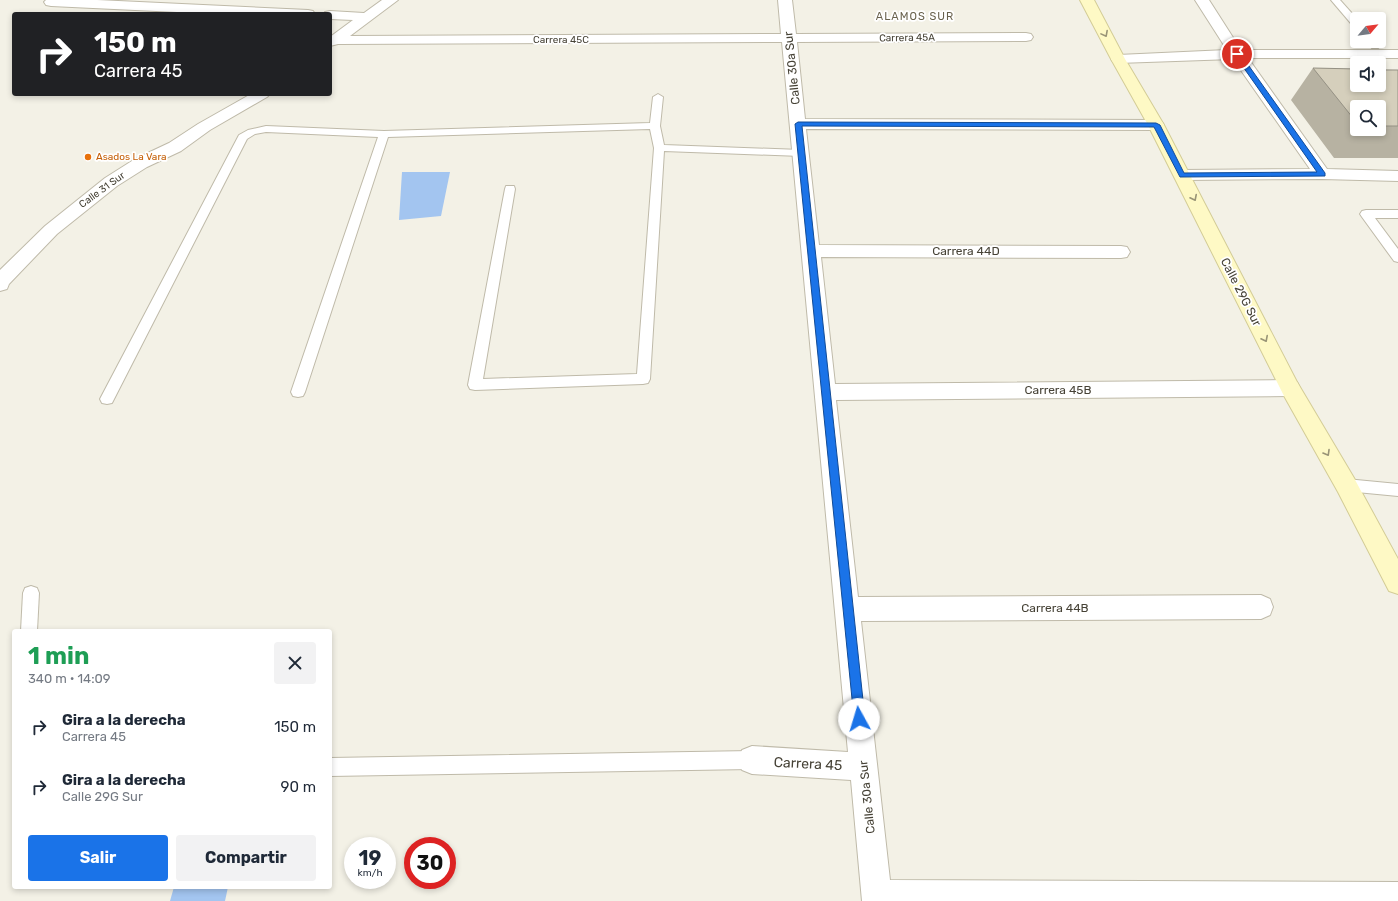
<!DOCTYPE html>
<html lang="es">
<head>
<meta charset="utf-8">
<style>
  body { margin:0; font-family:Rubik,sans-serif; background:#f2f2f3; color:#1f2937; height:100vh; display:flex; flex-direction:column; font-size:15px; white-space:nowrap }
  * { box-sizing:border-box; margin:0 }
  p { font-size:13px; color:#747a83 }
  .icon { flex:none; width:22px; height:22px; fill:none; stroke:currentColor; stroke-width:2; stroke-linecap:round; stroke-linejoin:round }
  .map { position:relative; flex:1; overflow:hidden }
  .drawer { position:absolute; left:12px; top:629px; width:320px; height:260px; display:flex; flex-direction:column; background:#fff; border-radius:4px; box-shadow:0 2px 6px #0003 }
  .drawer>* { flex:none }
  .guide { position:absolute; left:12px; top:12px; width:320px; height:84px; border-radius:4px; box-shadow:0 2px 6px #0003; background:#202124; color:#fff; overflow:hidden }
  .needle { width:26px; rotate:61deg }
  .fabs { position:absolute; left:1350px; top:12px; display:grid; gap:8px }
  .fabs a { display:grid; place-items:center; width:36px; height:36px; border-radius:4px; background:#fff; box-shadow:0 2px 6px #0003; font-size:20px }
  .speed { position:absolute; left:344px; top:837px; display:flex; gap:8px; font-size:20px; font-weight:700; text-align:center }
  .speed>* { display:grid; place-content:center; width:52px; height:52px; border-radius:50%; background:#fff; box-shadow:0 2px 6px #0003; line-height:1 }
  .speed small { font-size:10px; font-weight:400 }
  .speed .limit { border:6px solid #d22; background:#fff; color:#111 }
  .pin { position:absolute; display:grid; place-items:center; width:34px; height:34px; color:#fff; margin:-17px; border:2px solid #fff; border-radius:50%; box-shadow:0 1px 4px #0007 }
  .me { position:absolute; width:44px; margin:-22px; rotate:354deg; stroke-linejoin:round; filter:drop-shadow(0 0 3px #0008) }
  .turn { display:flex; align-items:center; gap:14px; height:84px; padding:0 16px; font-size:18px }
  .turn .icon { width:52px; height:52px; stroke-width:2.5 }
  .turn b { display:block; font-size:28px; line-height:34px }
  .round { display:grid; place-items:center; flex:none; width:42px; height:42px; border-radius:4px; background:#f2f2f3 }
  .head { display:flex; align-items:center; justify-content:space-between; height:68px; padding:0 16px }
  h1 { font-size:24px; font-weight:700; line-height:30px; color:#1e9e55 }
  .action { display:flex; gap:8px; margin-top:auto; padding:8px 16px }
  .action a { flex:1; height:46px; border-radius:4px; background:#1a73e8; color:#fff; font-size:16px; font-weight:700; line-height:46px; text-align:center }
  .action a+a { background:#f2f2f3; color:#1f2937 }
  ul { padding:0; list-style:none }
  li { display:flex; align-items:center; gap:12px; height:60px; padding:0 16px }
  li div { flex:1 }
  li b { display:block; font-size:15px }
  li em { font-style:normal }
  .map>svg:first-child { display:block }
  .water { fill:#a3c5f0 }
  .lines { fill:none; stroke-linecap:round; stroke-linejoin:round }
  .lane-casing { stroke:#bfbaa9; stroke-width:2 }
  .street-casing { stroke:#bfbaa9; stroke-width:2 }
  .secondary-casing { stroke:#d3cc96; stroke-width:2 }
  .lane { fill:#fff; fill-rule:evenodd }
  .street { fill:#fff; fill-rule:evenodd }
  .secondary { fill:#fef9c5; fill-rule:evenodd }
  .wall { fill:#b7b2a2; fill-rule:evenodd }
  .building { fill:#d5cfbc; stroke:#959184 }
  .oneway { stroke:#999476 }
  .route { fill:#1a73e8; stroke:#114b97 }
  .food-dot { fill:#e8710a; stroke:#fff; stroke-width:1.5 }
  .labels { text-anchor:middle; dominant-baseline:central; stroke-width:3.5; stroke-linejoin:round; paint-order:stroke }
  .far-street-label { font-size:10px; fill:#464236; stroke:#fff }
  .far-food-label { font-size:10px; fill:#c56008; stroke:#fff; text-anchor:start }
  .far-neighbourhood-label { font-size:11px; letter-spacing:1px; fill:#69624d; stroke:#fff }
  .street-label { font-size:12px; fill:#464236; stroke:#fff }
  .near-street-label { font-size:14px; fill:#464236; stroke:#fff }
</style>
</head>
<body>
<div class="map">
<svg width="1398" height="901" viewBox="0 0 1398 901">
  <rect width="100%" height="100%" fill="#f3f1e6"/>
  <g class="water">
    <path d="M402,172H450L441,216L399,220Z"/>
    <path d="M174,887H228L225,901H170Z"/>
  </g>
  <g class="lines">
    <g class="lane-casing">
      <g id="lane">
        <path d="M1331,0H1340L1357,19V28L1354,27Z"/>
        <path d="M1366,41H1376L1380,46L1378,48H1372Z"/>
        <path d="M658,94L663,97L660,126L664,145L801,150L806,153L801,156L664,151L650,379L648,383L643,384L475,390L470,389L468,385L505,189L506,186H514L515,189L483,379L637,374L654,148L650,129L388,137L305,392L303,396L298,397L293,396L291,392L378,137L266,132L255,134L247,139L112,403L107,404L102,403L100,399L239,135L248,130L266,126L384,131L650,123L653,97Z"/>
        <path d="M1366,210H1398V218H1375L1398,249V262L1394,261L1362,217L1360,214L1362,211Z"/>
        <path d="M1346,479L1398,484V496L1346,491L1341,489L1339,485L1341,481Z"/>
        <path d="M31,586L37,588L39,593L37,631H21L23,593L25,588Z"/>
        <path d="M752,751L758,754L761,760L758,766L752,769L330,776V758Z"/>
      </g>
    </g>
    <g class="street-casing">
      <g id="street">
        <path d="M46,0H97L308,10L313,11L315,14H219L51,6L46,5L44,2Z"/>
        <path d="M382,0H398L350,36L781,34L778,0H792L796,34L1026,33L1031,34L1033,37L1031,40L1026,41L797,42L805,119L1156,120L1162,122L1164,125L1162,128L1156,130L806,129L819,245L1121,246L1127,247L1130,252L1127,257L1121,258L821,257L835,384L1290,380L1297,382L1300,388L1297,394L1290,396L836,400L858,597L1261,595L1270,599L1273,607L1270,615L1261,619L861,621L890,880L1398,882V901H862L851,780L752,774L742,770L738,760L742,750L752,746L848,752L782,42L338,44L330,46V37L353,20L330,19V14H324L325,12L330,11L364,13Z"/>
        <path d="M1195,0H1209L1241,50H1398V58H1248L1327,169L1398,171V181L1322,179L1182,180L1176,179L1174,175L1176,171L1182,170L1310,169L1233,59L1118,63L1113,62L1111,59L1113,56L1118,55L1227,50Z"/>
        <path d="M251,94H270L267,97L210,130L181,151L147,167L117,186L57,234L9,284L7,289L0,291V270L45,226L105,178L135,159L169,143L198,124Z"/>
      </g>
    </g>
    <g class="secondary-casing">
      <path id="secondary" d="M1080,0H1094L1125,59L1164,125L1297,382L1354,478L1398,559V594L1389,591L1338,492L1283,394L1148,125L1111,59Z"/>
    </g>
    <use href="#lane" class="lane"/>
    <use href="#street" class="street"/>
    <use href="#secondary" class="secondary"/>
  </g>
  <path class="wall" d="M1313,68L1398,70V158H1334L1291,100ZM1357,107H1379V129H1357Z"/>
  <path class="building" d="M1313,68L1357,69V85H1379V70H1398V126H1379V107H1357V123Z"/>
  <defs><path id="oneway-chevron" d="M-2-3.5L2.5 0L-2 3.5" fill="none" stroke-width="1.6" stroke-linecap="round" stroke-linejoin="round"/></defs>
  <g class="oneway">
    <use href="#oneway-chevron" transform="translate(1105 34) rotate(62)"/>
    <use href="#oneway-chevron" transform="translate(1194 198) rotate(63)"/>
    <use href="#oneway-chevron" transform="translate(1265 339) rotate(63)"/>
    <use href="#oneway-chevron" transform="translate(1327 453) rotate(60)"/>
  </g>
  <path class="route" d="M1235,52H1239L1325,173V176L1180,177L1154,127L802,126L865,719L863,723L859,725L855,723L854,719L795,124L798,122L1156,123L1160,125L1184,173L1317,172L1234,54Z"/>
  <circle class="food-dot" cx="88" cy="157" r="4"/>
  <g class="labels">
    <g class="far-street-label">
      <text transform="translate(907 38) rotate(-1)">Carrera 45A</text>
      <text x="561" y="40">Carrera 45C</text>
      <text transform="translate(102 190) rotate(-36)">Calle 31 Sur</text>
    </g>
    <g class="far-food-label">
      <text x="96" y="157">Asados La Vara</text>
    </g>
    <g class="far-neighbourhood-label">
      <text x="915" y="16">ALAMOS SUR</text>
    </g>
    <g class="street-label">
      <text transform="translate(792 68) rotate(-96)">Calle 30a Sur</text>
      <text x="966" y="251">Carrera 44D</text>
      <text transform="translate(1241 292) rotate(63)">Calle 29G Sur</text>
      <text x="1058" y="390">Carrera 45B</text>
      <text x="1055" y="608">Carrera 44B</text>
      <text transform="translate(867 797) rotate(-96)">Calle 30a Sur</text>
    </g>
    <g class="near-street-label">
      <text transform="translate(808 764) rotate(3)">Carrera 45</text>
    </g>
  </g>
</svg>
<div class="fabs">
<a><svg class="needle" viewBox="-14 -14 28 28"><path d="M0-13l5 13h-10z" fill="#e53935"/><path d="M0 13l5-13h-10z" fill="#747a83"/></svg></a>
<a><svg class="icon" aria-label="sound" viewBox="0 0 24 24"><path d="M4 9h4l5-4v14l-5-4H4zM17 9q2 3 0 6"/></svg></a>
<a><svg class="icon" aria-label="search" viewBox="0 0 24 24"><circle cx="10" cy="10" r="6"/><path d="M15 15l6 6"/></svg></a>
</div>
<div class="speed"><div>19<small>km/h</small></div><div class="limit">30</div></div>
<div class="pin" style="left:1237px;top:54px;background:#d93025"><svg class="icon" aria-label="arrive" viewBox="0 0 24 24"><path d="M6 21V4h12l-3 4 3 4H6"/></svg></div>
<svg class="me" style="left:859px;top:719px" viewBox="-20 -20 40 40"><circle r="19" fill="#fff"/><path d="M0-13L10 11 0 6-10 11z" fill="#1a73e8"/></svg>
<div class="guide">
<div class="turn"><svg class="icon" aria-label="right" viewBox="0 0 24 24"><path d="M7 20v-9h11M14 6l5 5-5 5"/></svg><div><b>150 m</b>Carrera 45</div></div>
</div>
<section class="drawer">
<div class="head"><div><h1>1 min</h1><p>340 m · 14:09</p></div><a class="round"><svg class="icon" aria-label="close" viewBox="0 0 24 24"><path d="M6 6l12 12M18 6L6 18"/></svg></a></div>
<ul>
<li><svg class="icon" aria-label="right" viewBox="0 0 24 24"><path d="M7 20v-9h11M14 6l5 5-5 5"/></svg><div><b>Gira a la derecha</b><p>Carrera 45</p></div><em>150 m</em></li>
<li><svg class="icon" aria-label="right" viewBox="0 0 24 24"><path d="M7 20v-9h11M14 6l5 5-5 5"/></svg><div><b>Gira a la derecha</b><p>Calle 29G Sur</p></div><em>90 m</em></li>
</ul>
<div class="action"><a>Salir</a><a>Compartir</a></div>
</section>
</div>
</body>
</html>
